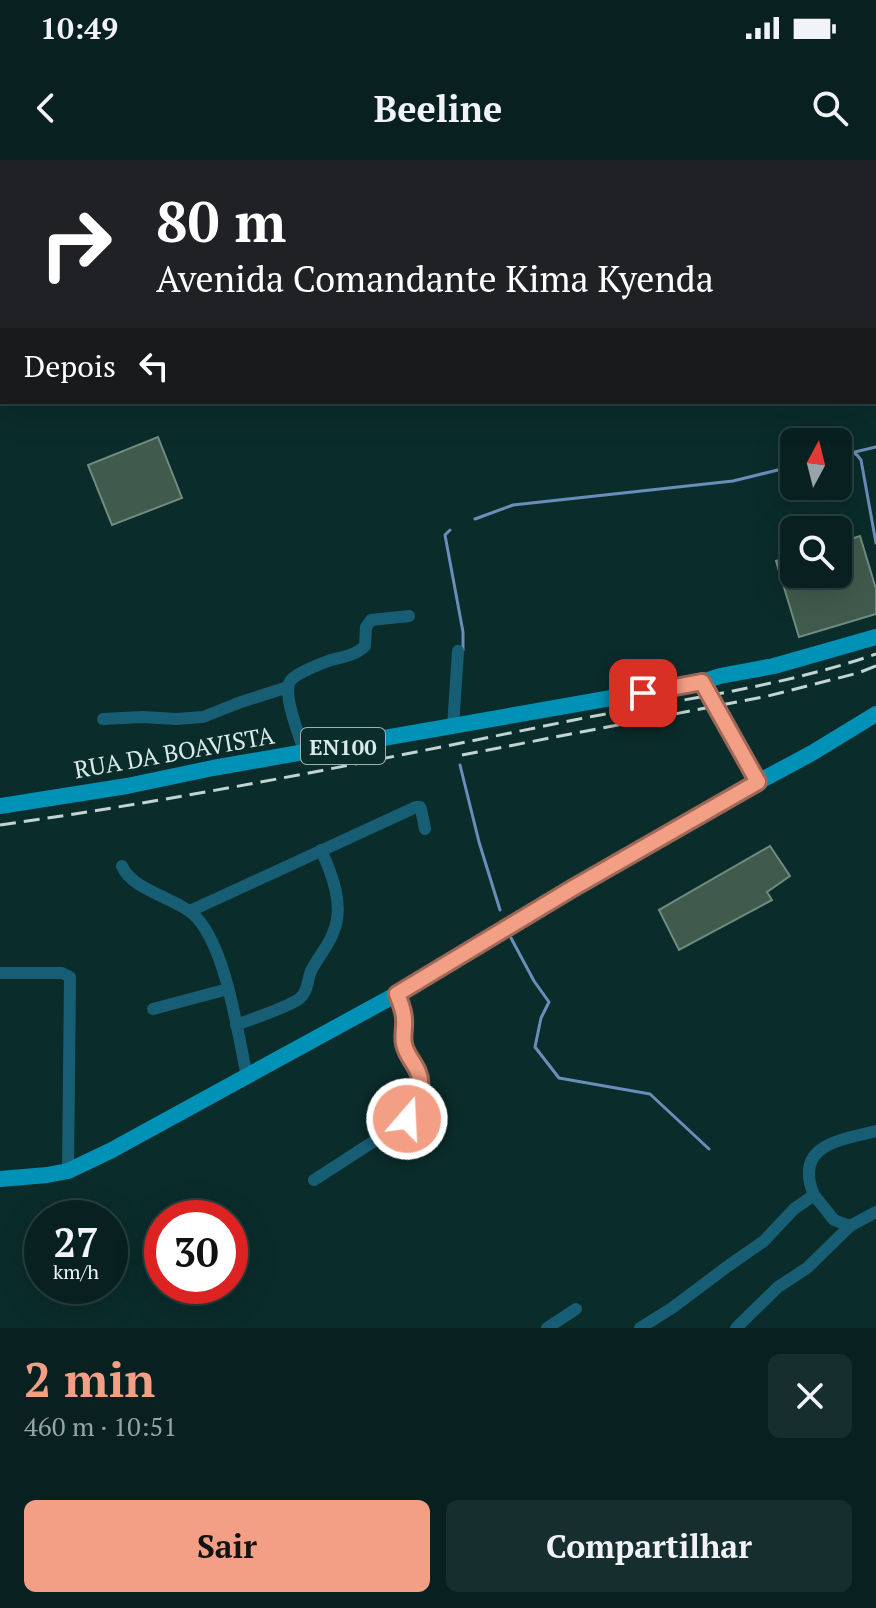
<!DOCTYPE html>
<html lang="pt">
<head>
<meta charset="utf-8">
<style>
  body { margin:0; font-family:"PT Serif",serif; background:#162e2d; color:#f1f3f6; height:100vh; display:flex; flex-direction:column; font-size:30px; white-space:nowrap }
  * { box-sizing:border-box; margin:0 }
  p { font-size:26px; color:#98a3a5 }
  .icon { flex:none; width:44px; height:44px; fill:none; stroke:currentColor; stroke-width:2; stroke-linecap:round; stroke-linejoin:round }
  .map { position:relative; height:1168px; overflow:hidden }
  .side { display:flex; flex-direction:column; background:#082120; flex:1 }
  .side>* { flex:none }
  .top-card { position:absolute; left:0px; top:0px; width:876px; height:244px; box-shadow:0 8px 32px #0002,0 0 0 2px #293e3e; background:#202124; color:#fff; overflow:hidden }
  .needle { width:52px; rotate:7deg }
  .buttons { position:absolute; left:780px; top:268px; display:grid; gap:16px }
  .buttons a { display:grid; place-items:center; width:72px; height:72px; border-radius:12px; background:#082120; box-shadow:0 8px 32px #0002,0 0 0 2px #293e3e; font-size:40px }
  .speed { position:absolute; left:24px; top:1040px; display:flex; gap:16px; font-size:40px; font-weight:700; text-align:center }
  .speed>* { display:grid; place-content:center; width:104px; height:104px; border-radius:50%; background:#082120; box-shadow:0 8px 32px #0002,0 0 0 2px #293e3e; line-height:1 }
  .speed small { font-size:20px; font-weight:400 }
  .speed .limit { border:12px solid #d22; background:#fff; color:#111 }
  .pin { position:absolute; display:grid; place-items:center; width:68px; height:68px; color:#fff; margin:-34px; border-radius:16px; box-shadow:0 4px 12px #0006 }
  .me { position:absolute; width:88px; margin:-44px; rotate:19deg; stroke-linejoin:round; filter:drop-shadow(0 0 6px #0008) }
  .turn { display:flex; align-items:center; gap:28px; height:168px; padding:0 24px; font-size:36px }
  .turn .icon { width:104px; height:104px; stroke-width:2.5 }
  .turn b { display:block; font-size:56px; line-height:68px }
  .then { display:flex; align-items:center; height:76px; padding:0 24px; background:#0003; gap:16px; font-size:30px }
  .round { display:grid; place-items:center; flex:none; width:84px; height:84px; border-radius:12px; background:#162e2d }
  .overview { display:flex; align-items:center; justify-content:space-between; height:136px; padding:0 24px }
  h1 { font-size:48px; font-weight:600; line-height:60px; color:#f39f85 }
  .primary-button { display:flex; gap:16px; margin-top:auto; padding:16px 24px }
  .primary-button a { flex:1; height:92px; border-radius:12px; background:#f39f85; color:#111; font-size:32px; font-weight:600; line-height:92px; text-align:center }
  .primary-button a+a { background:#162e2d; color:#f1f3f6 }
  .status { display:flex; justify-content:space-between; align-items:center; height:56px; padding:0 40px; background:#082120; direction:ltr }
  .status svg { height:22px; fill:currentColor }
  header { display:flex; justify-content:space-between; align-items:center; height:104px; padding:0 24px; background:#082120; font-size:36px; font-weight:600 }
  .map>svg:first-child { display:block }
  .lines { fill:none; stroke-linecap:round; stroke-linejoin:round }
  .stream { stroke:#698eb9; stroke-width:3 }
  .building { fill:#405a4d; stroke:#708c7e; stroke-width:2 }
  .minor { stroke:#175e75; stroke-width:12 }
  .major { stroke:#0091b7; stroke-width:16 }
  .rail { stroke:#c1d4d3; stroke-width:3; stroke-dasharray:16 8; stroke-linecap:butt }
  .route-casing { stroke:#9e6756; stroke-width:20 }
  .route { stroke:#f39f85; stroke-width:14 }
  .labels { text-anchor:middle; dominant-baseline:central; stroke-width:8; stroke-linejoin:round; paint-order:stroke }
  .shield { fill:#0a2c2b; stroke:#9ab1b0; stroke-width:2 }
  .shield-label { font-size:22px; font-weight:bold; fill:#d8eae9 }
  .street-label { font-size:24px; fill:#d8eae9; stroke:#0a2c2b }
</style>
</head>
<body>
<div class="status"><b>10:49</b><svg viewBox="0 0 49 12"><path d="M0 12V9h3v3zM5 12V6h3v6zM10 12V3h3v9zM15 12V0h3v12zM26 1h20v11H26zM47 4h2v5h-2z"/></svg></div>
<header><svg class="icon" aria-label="back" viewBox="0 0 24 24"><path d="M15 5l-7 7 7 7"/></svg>Beeline<svg class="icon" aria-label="search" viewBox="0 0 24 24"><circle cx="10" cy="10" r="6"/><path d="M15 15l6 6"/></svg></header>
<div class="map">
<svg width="876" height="1168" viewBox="0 0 876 1168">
  <rect width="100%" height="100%" fill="#0a2c2b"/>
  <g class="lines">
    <g class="stream">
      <path d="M852,292L857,295L861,300L876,383"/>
      <path d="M838,296L876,287"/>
      <path d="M475,359L513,345L733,321L794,306"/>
      <path d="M450,370L445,375L463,472V490"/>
      <path d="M460,605L479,682L500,750"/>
      <path d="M511,778L534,821L549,842L541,858L535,887L559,918L650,934L709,989"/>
    </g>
  </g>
  <g class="building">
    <path d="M733,0H864L861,2H735Z"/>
    <path d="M2,132V175L0,176V133Z"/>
    <path d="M158,277L182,338L112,365L88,305Z"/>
    <path d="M860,376L876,429V454L799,477L776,401L794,396V414H838V383Z"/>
    <path d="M770,686L790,716L767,732L772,740L679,790L659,750Z"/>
  </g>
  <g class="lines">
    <g class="minor">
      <path d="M103,559L143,557L176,559L203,557L241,542L288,527"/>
      <path d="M453,567L458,491"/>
      <path d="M305,593C300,578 281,532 291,520C297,513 322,503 331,500C343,497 356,495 365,486L366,467L371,460L409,456"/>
      <path d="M122,706C132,731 179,738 197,758C227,792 237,871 247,916"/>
      <path d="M190,751L416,647H420L421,649L425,669"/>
      <path d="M0,813H62L70,817L68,1011"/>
      <path d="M153,849L228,829"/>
      <path d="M236,865C254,858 284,849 299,839C308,832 307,821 311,811C317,798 328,787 333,773C345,746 332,714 321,690"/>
      <path d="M314,1020L396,967C412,955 426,933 418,912C414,902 406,895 404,884C402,876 405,867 404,859C404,851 400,842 397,834"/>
      <path d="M814,1035L834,1060L850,1066"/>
      <path d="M547,1168L576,1149"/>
      <path d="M640,1168L672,1148L728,1106L764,1081L794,1049L814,1035C793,985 840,980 876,971"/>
      <path d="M736,1168L778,1127L807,1108L850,1066L876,1052"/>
    </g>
    <g class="major">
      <path d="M702,522L758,622"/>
      <path d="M0,646L127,626L213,608L702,522L720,516L774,506L876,477"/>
      <path d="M0,1019L47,1015L68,1011L110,991L397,834L573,728L758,622L812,593L876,554"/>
    </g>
    <g class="rail">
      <path d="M462,595L768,536L858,513L876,506"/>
      <path d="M0,665C192,638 383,599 574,560C674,540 779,528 876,494"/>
    </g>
  </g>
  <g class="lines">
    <g class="route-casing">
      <path id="route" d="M407,959C415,946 425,928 418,912C414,902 406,895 404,884C402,876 405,867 404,859C404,851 400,842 397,834L573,728L758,622L702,522L643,533"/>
    </g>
    <use href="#route" class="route"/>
  </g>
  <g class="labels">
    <rect class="shield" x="301" y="568" width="84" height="36" rx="6"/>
    <g class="shield-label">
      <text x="343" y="586">EN100</text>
    </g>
    <g class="street-label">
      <text transform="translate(174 592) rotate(-10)">RUA DA BOAVISTA</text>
    </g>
  </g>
</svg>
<div class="buttons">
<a><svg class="needle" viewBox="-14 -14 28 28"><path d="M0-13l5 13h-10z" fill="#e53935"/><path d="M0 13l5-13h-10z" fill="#98a3a5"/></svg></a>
<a><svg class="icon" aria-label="search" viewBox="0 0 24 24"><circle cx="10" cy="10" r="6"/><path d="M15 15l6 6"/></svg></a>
</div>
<div class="speed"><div>27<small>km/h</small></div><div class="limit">30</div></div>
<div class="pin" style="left:643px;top:533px;background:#d93025"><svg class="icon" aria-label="arrive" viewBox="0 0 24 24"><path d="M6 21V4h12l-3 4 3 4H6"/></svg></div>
<svg class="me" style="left:407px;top:959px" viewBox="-20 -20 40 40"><circle r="17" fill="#f39f85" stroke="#fff" stroke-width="3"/><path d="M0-11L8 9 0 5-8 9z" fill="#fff"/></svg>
<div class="top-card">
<div class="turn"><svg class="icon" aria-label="right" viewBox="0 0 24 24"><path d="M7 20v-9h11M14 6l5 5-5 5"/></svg><div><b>80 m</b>Avenida Comandante Kima Kyenda</div></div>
<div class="then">Depois<svg class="icon" aria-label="left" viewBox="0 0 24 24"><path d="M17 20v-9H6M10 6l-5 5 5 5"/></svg></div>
</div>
</div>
<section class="side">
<div class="overview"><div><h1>2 min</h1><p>460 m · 10:51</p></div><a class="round"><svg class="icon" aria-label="close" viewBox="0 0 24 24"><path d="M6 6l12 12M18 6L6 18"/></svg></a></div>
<div class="primary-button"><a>Sair</a><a>Compartilhar</a></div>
</section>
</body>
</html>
